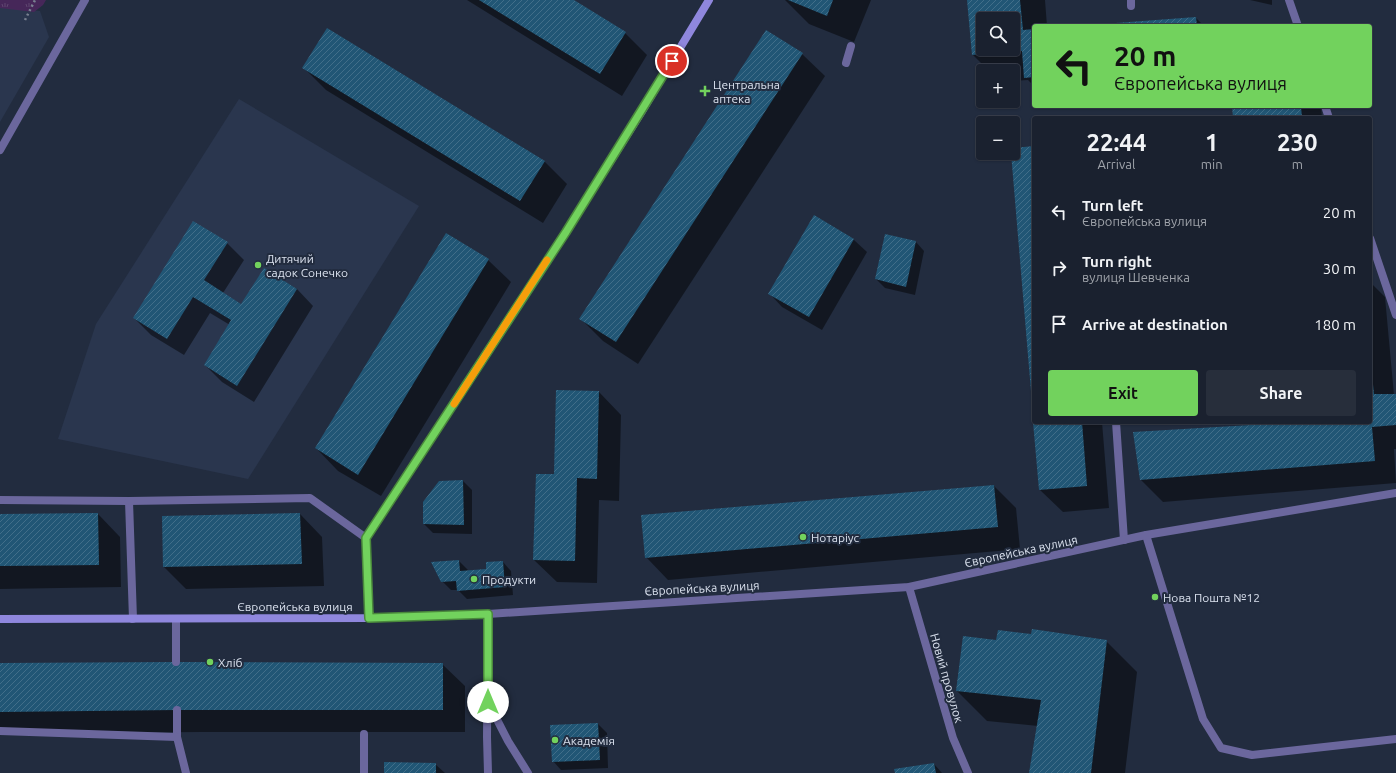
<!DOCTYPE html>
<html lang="en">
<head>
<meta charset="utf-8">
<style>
  body { margin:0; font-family:Ubuntu,sans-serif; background:#272e3b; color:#f1f3f6; height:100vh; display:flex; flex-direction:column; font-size:15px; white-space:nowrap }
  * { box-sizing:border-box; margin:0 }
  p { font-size:13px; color:#9fa3aa }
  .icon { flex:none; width:22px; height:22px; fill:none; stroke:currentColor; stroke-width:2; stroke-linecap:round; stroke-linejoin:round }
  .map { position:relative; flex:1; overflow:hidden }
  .sheet { position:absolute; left:1032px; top:116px; width:340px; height:308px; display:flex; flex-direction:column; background:#1a212f; border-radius:4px; box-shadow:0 1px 3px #0004,0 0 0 1px #383e4b }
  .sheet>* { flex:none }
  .hud { position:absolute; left:1032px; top:24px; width:340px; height:84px; border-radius:4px; box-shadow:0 1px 3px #0004,0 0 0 1px #383e4b; background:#72d25d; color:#111; overflow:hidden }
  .tools { position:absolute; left:976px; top:12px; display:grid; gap:8px }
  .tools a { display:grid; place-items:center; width:44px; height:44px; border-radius:4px; background:#1a212f; box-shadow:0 1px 3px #0004,0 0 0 1px #383e4b; font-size:20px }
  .pin { position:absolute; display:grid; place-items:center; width:34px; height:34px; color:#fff; margin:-17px; border:2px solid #fff; border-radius:50%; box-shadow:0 1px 4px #0007 }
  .me { position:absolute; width:44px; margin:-22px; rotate:0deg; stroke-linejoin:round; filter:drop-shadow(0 0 3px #0008) }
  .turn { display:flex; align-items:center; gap:14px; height:84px; padding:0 16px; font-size:18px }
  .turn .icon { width:52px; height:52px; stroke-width:2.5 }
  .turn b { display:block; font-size:28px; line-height:34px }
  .eta { display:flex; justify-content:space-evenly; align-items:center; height:68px; text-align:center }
  .eta b { font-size:24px; font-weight:700; line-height:28px }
  .button { display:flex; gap:8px; margin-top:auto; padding:8px 16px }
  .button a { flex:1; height:46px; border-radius:4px; background:#72d25d; color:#111; font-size:16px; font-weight:700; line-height:46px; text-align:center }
  .button a+a { background:#272e3b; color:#f1f3f6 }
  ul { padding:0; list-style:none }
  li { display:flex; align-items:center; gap:12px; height:56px; padding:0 16px }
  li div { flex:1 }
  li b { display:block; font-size:15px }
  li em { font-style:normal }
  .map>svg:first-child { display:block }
  .built { fill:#2a364e }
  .park { fill:url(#park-tufts) }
  .shadow { fill:#0007; fill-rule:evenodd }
  .building { fill:url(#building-hatch); fill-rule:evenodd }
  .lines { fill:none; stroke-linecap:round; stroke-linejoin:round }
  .path { stroke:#798191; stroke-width:2.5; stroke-dasharray:2 3; stroke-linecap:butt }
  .lane { stroke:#6b679d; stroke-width:8 }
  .street { stroke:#6b679d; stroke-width:8 }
  .secondary { stroke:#8f87dd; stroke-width:8 }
  .route-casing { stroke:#4a883c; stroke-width:10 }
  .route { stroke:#72d25d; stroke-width:7 }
  .slow { stroke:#f59e0b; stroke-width:7 }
  .poi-dot { fill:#72d25d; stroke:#222c3f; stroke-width:1.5 }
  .labels { text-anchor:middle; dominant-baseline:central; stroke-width:4; stroke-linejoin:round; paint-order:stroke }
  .poi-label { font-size:12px; fill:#dae1ee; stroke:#222c3f; text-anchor:start }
  .street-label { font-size:12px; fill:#dae1ee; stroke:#222c3f }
</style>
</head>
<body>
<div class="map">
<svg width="1396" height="773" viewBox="0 0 1396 773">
  <defs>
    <pattern id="park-tufts" width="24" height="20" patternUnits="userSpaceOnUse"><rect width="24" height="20" fill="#462759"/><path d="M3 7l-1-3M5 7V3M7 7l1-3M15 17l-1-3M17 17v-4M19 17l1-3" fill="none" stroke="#604671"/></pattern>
    <pattern id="building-hatch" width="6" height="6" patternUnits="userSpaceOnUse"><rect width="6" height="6" fill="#215675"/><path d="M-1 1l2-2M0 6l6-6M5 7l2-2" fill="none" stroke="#416e89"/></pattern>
  </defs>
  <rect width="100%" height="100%" fill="#222c3f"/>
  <g class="built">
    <path d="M0,7L40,11L49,37L0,122Z"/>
    <path d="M239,99L419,206L248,479L58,439L96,324Z"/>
  </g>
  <path class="park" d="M0,0H46L43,5L34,12L0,8Z"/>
  <g class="shadow">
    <path d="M467,0H572L625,33L647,55L622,96Z"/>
    <path d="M785,0H871L854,42L809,24Z"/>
    <path d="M968,0H1045L1047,26H1034V86L1028,80L1013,81V71H989L973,55ZM983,19H1013V49H983Z"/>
    <path d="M1250,0H1272V5Z"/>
    <path d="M1196,18L1204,26H1087Z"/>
    <path d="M802,54L825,76L638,364L603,341L581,319Z"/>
    <path d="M304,68L544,161L567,184L543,223L326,90Z"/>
    <path d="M1233,106H1321L1322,118H1234Z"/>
    <path d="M814,217L854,240L867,252L822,330L782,307L770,294Z"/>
    <path d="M446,235L488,260L511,282L381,496L338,471L316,448Z"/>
    <path d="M916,242L924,251L915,295L885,288L876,279Z"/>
    <path d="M227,243L244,260L223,293L242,305L264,269L297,289L313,306L254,402L222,382L205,365L230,325L210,313L184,355L151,335L134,318Z"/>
    <path d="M1370,282L1385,297L1394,395H1396V449H1394L1396,483L1163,502L1141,480L1313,422H1370Z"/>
    <path d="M599,392L621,415L619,501L599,500L597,583L557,582L534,560L555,475Z"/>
    <path d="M1035,422H1102L1109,508L1063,512L1040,490Z"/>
    <path d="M463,481L472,490V534L433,533L424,524Z"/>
    <path d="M994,486L1016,508L1020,549L668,580L646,557Z"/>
    <path d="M98,514L120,537L121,587L0,589V515Z"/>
    <path d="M300,514L322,537L324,586L186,589L164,567Z"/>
    <path d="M459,561L468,570V572L488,570L503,562L511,571L513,595L467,599L458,590H451L442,581Z"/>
    <path d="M1032,636L1106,641L1137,672L1125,773H1030L1038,726L987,721L957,691L997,641Z"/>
    <path d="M442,664L465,686V732H200L0,734V665Z"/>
    <path d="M598,724L607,733L608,768L561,770L553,761L551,726Z"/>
    <path d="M435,764L445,773H385Z"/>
    <path d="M934,764L942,773H896Z"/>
  </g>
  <g class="building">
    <path d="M479,0H574L626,32L600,74Z"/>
    <path d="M788,0H833L827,16Z"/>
    <path d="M967,0H1020L1023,30L1034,29V77L1024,78L1022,51L972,55ZM983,19H1013V49H983Z"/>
    <path d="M1196,17L1197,26H1089V25Z"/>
    <path d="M327,28L545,161L520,201L302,68Z"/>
    <path d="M766,30L803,53L616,342L579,319Z"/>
    <path d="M1232,106H1301L1302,118H1233Z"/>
    <path d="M1034,146V415H1033L1011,153H1013V148Z"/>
    <path d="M814,215L854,239L809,317L768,294Z"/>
    <path d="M193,221L228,242L204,280L241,304L264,268L297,289L237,386L204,365L231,320L193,297L167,339L133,318Z"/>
    <path d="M446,233L489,259L358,475L315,448Z"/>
    <path d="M885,234L916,241L906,287L875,279Z"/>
    <path d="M1370,365H1371L1374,394H1396V425L1372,427L1375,461L1140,480L1133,432L1301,422H1370Z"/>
    <path d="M556,390L599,391L597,479L577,478L575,561L533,560L536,474H554Z"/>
    <path d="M1033,422H1082L1087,486L1039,490Z"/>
    <path d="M463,480L464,525L423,524V502L439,481Z"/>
    <path d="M994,485L998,527L645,558L641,515Z"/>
    <path d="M98,513L99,565L0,566V514Z"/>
    <path d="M300,513L302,564L163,567L162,516Z"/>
    <path d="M459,560L460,571L486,569V562L503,561L505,587L457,591L456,581L441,582L431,562Z"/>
    <path d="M1032,629L1107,640L1091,773H1029L1041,700L956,691L963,636L996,640L998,630L1031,634Z"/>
    <path d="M176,662L443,663V710H177L0,712V663Z"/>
    <path d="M598,723L600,760L552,762L550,725Z"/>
    <path d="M384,762L436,763V773H384Z"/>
    <path d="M934,763L936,773H895L894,769Z"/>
  </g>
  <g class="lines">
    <path class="path" d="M25,20L35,0"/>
    <g class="lane">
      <path d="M1131,6V0"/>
      <path d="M846,63L851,46"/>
      <path d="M1116,422L1124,540"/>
      <path d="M0,500L129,501L133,619"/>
      <path d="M129,501L310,498L366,538"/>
      <path d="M1146,535L1203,719L1221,748L1252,755L1396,739"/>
      <path d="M176,619V662"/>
      <path d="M177,710V737L186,773"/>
      <path d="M0,731L177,737"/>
      <path d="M364,734V773"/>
    </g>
    <g class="street">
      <path d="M1289,0L1298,26"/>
      <path d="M1325,106L1329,118"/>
      <path d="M0,150L85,0"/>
      <path d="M1370,238L1396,315"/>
      <path d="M909,587L953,738L968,773"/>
      <path d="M488,614L487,737L488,773"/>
      <path d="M369,618L488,614L909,587L1146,535L1396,493"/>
      <path d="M489,704L508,741L528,773"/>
    </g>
    <path class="secondary" d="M0,619L369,618L366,538L566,232L642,111L709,0"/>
  </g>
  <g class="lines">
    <g class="route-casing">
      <path id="route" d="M488,702V614L369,618L366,538L566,232L672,61"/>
    </g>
    <use href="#route" class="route"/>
    <path class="slow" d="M454,404L547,260"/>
  </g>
  <g class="poi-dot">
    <path d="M703 85h4v4h4v4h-4v4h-4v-4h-4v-4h4z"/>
    <circle cx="258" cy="265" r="4"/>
    <circle cx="803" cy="537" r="4"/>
    <circle cx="474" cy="579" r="4"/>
    <circle cx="1155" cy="597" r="4"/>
    <circle cx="210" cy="662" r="4"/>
    <circle cx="555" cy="740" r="4"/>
  </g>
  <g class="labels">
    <g class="poi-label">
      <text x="713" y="84">Центральна<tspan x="713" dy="14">аптека</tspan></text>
      <text x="266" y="258">Дитячий<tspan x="266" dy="14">садок Сонечко</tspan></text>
      <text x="811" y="537">Нотаріус</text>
      <text x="482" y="579">Продукти</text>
      <text x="1163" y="597">Нова Пошта №12</text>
      <text x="218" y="662">Хліб</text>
      <text x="563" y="740">Академія</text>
    </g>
    <g class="street-label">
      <text transform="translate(1021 551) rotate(-12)">Європейська вулиця</text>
      <text transform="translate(702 588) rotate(-3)">Європейська вулиця</text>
      <text x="295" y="606">Європейська вулиця</text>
      <text transform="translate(947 678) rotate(74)">Новий провулок</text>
    </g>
  </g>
</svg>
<div class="tools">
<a><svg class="icon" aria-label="search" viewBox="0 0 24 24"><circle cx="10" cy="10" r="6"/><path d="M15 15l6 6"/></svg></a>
<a>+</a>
<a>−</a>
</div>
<div class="pin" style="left:672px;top:61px;background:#d93025"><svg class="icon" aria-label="arrive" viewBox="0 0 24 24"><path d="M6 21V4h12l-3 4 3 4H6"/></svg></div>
<svg class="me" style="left:488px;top:702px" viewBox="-20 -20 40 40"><circle r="19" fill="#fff"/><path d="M0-13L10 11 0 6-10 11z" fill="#72d25d"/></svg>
<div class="hud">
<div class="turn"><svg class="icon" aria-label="left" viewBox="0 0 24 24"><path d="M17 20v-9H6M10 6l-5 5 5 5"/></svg><div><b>20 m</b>Європейська вулиця</div></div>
</div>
<section class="sheet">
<div class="eta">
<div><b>22:44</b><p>Arrival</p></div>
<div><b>1</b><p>min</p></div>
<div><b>230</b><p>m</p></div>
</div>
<ul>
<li><svg class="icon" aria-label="left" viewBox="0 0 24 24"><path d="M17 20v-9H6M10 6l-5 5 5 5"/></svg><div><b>Turn left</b><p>Європейська вулиця</p></div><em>20 m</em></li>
<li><svg class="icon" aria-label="right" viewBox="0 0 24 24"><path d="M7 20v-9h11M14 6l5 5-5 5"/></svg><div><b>Turn right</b><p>вулиця Шевченка</p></div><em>30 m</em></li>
<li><svg class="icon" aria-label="arrive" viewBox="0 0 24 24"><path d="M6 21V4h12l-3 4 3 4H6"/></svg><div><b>Arrive at destination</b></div><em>180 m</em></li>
</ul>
<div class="button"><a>Exit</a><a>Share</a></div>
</section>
</div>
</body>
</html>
